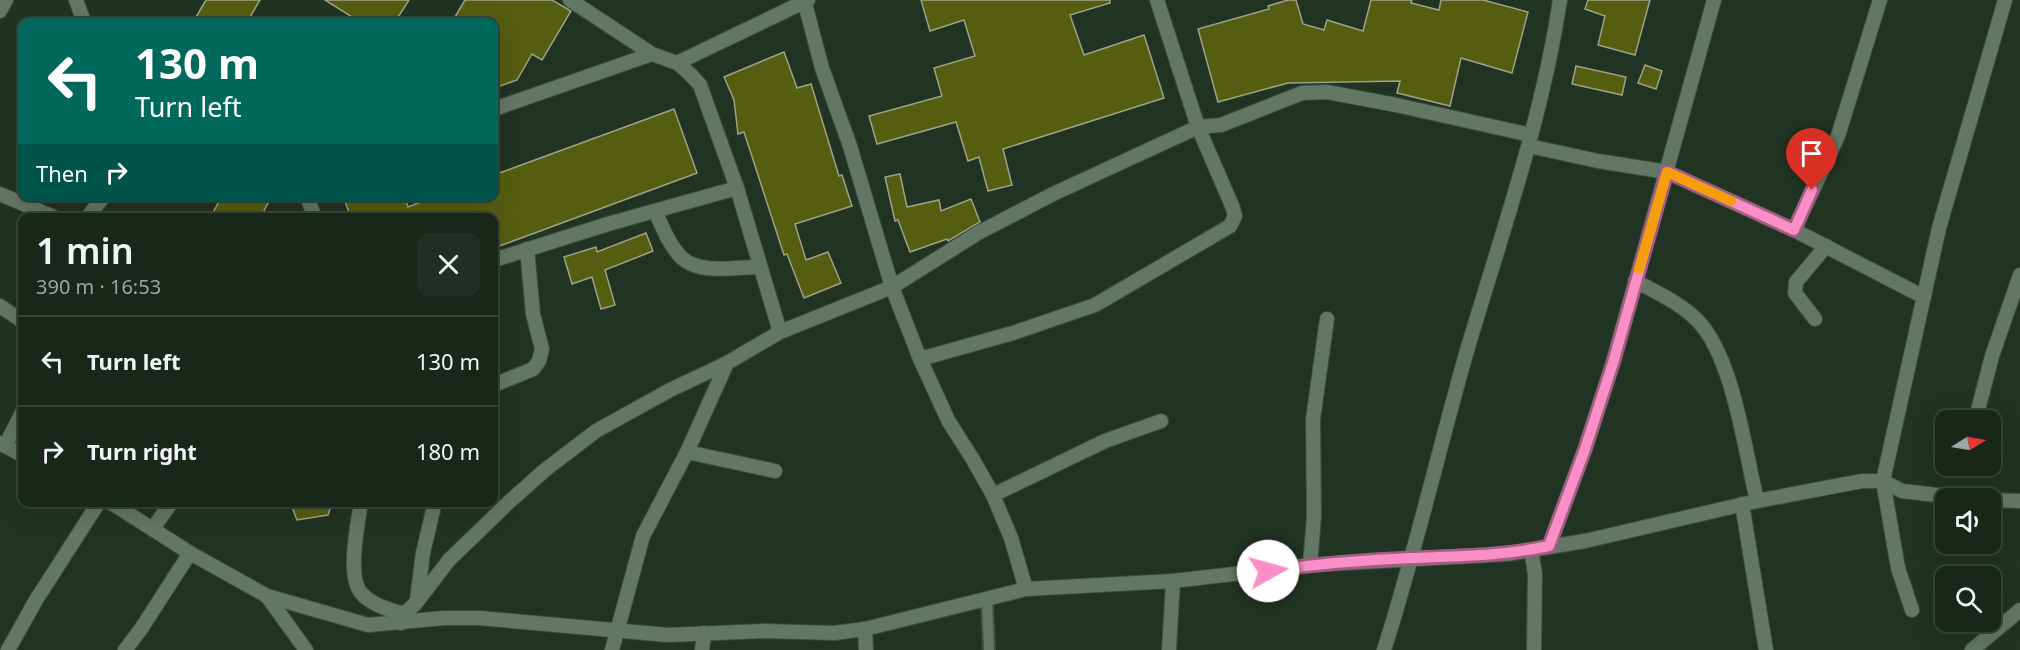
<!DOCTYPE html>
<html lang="en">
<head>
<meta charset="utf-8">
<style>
  body { margin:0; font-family:"Noto Sans",sans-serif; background:#222e23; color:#f1f3f6; height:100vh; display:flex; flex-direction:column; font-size:22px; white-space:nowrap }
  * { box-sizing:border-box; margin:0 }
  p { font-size:20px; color:#9fa5a2 }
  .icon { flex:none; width:33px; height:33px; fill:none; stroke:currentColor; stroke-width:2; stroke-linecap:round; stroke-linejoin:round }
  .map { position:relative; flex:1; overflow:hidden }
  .sheet { position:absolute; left:18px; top:213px; width:480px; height:294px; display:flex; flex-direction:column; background:#19261a; border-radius:12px; box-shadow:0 6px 24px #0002,0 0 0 2px #374339 }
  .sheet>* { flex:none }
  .banner { position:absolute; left:18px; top:18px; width:480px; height:183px; border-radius:12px; box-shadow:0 6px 24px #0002,0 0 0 2px #374339; background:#00695c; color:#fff; overflow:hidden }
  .needle { width:39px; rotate:79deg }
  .buttons { position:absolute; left:1935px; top:410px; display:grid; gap:12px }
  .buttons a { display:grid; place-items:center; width:66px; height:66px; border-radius:12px; background:#19261a; box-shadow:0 6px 24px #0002,0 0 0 2px #374339; font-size:30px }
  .pin { position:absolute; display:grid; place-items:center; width:51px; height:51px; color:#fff; margin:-62px -26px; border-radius:50% 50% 50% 0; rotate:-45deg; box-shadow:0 0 6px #0007 }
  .pin .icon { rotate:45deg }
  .me { position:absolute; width:66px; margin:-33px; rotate:83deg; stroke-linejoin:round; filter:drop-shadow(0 0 4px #0008) }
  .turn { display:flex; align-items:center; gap:21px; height:126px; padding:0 18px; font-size:27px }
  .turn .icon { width:78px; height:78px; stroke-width:2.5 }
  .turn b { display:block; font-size:42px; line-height:51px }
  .then { display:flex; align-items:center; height:57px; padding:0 18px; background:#0003; gap:12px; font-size:22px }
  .round { display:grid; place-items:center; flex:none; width:63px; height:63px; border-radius:12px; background:#222e23 }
  .summary { display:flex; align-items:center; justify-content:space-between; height:102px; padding:0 18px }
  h1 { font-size:36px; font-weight:600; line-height:45px }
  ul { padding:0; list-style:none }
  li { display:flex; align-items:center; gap:18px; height:90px; padding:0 18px; border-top:2px solid #374339 }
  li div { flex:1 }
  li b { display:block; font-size:22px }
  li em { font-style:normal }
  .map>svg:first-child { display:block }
  .building { fill:#555d10; stroke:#9da287; stroke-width:1.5 }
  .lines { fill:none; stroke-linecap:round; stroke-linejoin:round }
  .pedestrian-casing { stroke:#3e4e40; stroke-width:14 }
  .minor-casing { stroke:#3e4e40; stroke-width:16 }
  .pedestrian { stroke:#627764; stroke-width:10 }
  .minor { stroke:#627764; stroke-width:14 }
  .route-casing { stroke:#a25d81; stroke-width:15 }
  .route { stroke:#fa8fc7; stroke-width:10 }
  .slow { stroke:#f59e0b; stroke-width:10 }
</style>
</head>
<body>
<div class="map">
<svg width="2020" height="650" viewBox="0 0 2020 650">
  <rect width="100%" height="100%" fill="#213323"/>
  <g class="building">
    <path d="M206,0H260L247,22H193Z"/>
    <path d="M325,0H409L395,22H360Z"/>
    <path d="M465,0H552L571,11L542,60L532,54L517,80L494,88V22H452Z"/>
    <path d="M921,0H1110V3L1070,15L1084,55L1144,35L1164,98L1003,149L1012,185L988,191L979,157L968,161L956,122L877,144L869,116L942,96L934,68L975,56L964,20L930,31Z"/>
    <path d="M1288,0H1296L1303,24L1324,30L1327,20L1363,31L1371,0H1412L1411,3L1439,10L1441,0H1483L1528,12L1512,73L1461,58L1450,106L1397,93L1400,81L1288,83L1218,102L1198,29L1269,9L1268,6Z"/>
    <path d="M1588,0H1650L1635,55L1598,45L1605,16L1585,9Z"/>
    <path d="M784,52L797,88L811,84L839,176L842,175L852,206L795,224L806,260L828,252L841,283L804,298L787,254L784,255L744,132L738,134L734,100L724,77Z"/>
    <path d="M1645,65L1662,71L1656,89L1638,83Z"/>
    <path d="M1576,66L1626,77L1622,95L1572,84Z"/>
    <path d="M674,109L697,173L494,248V218H351L343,196H405L408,207L436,196H494V175Z"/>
    <path d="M900,174L907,207L939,200L941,211L971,199L980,222L948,241L947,239L910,252L898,220L895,221L885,177Z"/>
    <path d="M222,196H272L260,218H210Z"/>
    <path d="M646,233L653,251L605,270L615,305L601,309L592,277L572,284L564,257L596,247L597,252Z"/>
    <path d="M290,502H332L328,515L297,520Z"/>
  </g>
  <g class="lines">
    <g class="pedestrian-casing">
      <path id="pedestrian" d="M987,599L989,650"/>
    </g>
    <g class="minor-casing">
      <g id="minor">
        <path d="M76,0L84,22"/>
        <path d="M570,0L652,54L677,63L690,74L700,85L737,188L780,332"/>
        <path d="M804,0L822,68L850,146L892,287L920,359L949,422L972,458L993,495L1011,538L1026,589"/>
        <path d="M0,11L6,0"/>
        <path d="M677,63L808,0"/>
        <path d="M494,109L652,54"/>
        <path d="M1529,146L1598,161L1667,172L1794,230L1924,297"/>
        <path d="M0,194L56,218"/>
        <path d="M307,196L315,218"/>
        <path d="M655,211C662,226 669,245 681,257C699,275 736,267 760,267"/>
        <path d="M87,218L104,196"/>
        <path d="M1794,230L1838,136L1880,0"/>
        <path d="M494,260L608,224L737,188"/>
        <path d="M1635,281C1656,292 1680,303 1697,320C1733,356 1745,451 1757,501"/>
        <path d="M0,306L22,321"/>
        <path d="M1815,319L1795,293L1796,282L1826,246"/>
        <path d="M920,359L1013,333L1095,305L1230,226L1235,216L1233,208L1198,127L1157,0"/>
        <path d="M494,385L533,369L539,361L542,349L533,314L527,249"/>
        <path d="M1977,414L1992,356L2020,275"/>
        <path d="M0,443L22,455"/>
        <path d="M5,446L22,413"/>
        <path d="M687,452L775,471"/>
        <path d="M993,495L1105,441L1161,421"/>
        <path d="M1990,500L2020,501"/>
        <path d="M110,502L190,553L267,596L368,625L444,618H479L668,635L765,631L834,633L865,629L1026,589L1173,581L1310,565L1507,554L1585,541L1757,501L1862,481H1883L1902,491L1963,498"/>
        <path d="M361,502C358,524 346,577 362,594C372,605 390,610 404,614"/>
        <path d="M1742,504L1766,650"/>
        <path d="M153,528L172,502"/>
        <path d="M1549,546L1585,449L1613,363L1714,0"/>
        <path d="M1531,550L1535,574L1534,650"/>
        <path d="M1310,565L1314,516L1313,419L1327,319"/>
        <path d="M267,596L306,650"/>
        <path d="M417,600L423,553L435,502"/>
        <path d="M1912,610L1898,568L1883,481L1939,228L2005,0"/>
        <path d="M401,623L404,614L416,603L449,560L509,502L545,470L596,431L670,390L727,363L780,332L892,287L978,233L1053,194L1198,127L1221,125L1302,93L1327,92L1396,105L1531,135"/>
        <path d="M865,629L866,650"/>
        <path d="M8,650L36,600L99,502"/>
        <path d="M125,650L141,629L190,553"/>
        <path d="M612,650L643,536L687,452L727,363"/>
        <path d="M702,650L704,633"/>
        <path d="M1169,650L1173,581"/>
        <path d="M1384,650C1416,550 1439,448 1468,347C1502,233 1542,119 1560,0"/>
        <path d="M1972,650L2020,610"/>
      </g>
    </g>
    <use href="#pedestrian" class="pedestrian"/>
    <use href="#minor" class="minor"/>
  </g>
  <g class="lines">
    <g class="route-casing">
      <path id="route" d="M1268,571C1316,564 1363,560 1411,558C1458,556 1503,556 1549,546L1585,449L1613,363L1667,172L1794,230L1812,190"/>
    </g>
    <use href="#route" class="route"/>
    <path class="slow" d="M1639,269L1667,172L1731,201"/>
  </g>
</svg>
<div class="buttons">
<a><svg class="needle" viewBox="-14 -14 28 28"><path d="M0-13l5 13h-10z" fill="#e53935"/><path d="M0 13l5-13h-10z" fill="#9fa5a2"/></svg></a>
<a><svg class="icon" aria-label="sound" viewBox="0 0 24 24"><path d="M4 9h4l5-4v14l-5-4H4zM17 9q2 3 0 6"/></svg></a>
<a><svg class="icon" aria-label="search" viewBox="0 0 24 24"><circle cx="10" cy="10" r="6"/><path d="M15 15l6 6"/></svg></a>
</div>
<div class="pin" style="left:1812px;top:190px;background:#d93025"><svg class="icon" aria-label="arrive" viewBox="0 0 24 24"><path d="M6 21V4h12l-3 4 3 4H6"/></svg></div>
<svg class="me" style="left:1268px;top:571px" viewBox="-20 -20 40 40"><circle r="19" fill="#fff"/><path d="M0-13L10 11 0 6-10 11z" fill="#fa8fc7"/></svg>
<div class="banner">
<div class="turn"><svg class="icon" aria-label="left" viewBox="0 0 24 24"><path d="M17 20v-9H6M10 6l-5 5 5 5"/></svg><div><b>130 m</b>Turn left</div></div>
<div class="then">Then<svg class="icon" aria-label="right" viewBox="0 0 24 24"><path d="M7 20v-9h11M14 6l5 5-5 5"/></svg></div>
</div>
<section class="sheet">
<div class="summary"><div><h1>1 min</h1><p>390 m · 16:53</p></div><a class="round"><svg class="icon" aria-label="close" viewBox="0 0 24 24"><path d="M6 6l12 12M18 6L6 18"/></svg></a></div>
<ul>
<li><svg class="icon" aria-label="left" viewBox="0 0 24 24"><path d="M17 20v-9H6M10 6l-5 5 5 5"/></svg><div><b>Turn left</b></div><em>130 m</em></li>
<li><svg class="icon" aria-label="right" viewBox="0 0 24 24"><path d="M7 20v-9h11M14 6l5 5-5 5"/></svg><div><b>Turn right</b></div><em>180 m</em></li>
</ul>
</section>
</div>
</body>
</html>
